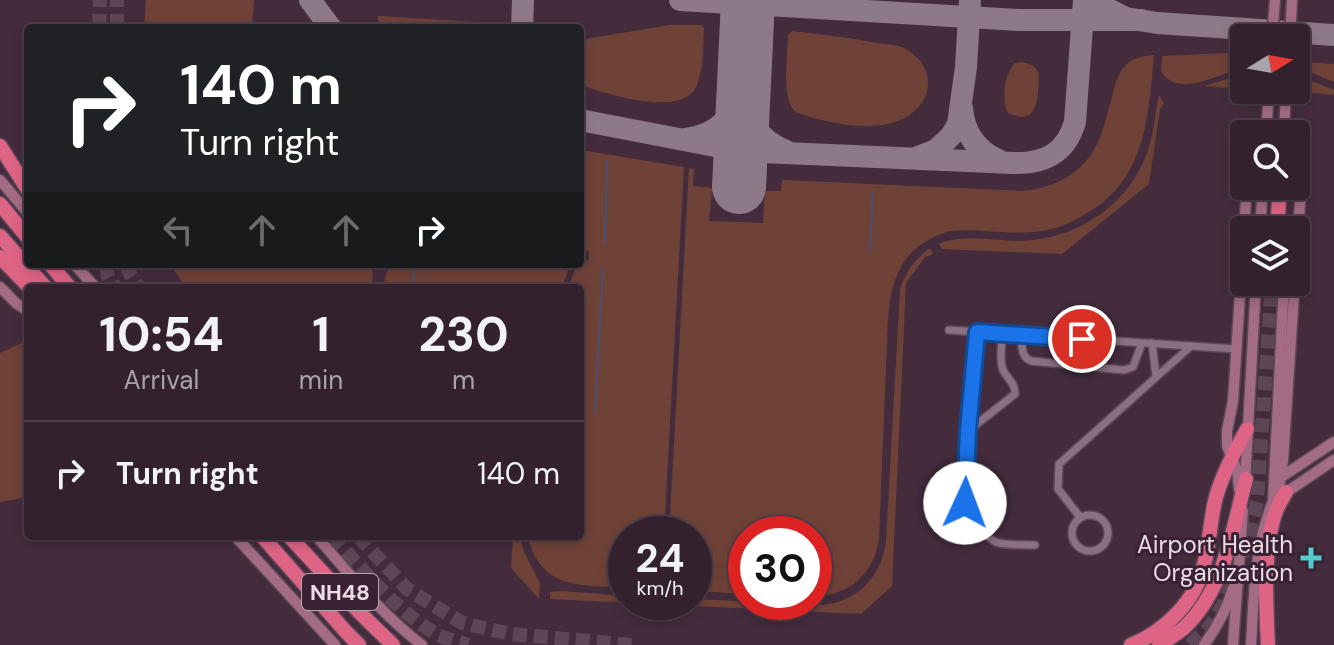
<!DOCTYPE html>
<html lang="en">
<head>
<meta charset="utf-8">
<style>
  body { margin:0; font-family:"DM Sans",sans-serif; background:#3b2936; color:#f1f3f6; height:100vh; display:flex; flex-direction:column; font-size:30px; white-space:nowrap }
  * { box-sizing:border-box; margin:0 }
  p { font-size:26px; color:#a9a3aa }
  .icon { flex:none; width:44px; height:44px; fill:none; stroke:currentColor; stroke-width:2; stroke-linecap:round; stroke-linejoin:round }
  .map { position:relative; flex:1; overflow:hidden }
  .panel { position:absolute; left:24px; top:284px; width:560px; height:256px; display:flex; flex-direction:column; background:#33212e; border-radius:8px; box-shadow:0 4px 12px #0003,0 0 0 2px #4e3e4a }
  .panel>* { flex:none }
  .banner { position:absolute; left:24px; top:24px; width:560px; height:244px; border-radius:8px; box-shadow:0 4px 12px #0003,0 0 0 2px #4e3e4a; background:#202124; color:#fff; overflow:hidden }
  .needle { width:52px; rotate:79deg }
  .fabs { position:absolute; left:1230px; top:24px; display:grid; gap:16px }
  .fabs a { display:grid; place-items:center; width:80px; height:80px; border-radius:8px; background:#33212e; box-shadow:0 4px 12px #0003,0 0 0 2px #4e3e4a; font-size:40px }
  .speed { position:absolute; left:608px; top:516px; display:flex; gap:16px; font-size:40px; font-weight:700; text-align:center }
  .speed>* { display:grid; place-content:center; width:104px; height:104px; border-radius:50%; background:#33212e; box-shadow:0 4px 12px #0003,0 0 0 2px #4e3e4a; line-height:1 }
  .speed small { font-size:20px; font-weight:400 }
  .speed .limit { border:12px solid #d22; background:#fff; color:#111 }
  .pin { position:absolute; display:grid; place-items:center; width:68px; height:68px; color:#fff; margin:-34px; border:4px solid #fff; border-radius:50%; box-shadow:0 2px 8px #0007 }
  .me { position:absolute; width:88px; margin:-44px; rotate:2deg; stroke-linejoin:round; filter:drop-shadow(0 0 6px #0008) }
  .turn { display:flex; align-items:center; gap:28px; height:168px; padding:0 24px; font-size:36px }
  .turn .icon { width:104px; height:104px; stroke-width:2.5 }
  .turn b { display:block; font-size:56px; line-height:68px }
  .lanes { display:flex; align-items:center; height:76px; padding:0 24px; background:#0003; justify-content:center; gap:40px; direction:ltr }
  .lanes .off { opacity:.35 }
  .eta { display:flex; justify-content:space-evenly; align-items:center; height:136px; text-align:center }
  .eta b { font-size:48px; font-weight:700; line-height:56px }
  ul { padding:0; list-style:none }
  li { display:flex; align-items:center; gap:24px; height:104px; padding:0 24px; border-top:2px solid #4e3e4a }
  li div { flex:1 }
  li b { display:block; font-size:30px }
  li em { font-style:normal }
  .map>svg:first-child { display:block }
  .green { fill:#6f4238 }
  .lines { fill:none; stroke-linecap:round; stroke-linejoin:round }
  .stream { stroke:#4c4e78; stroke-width:2 }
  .taxiway { stroke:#8e7988; stroke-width:22 }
  .runway { stroke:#8e7988; stroke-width:54 }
  .highway-tunnel { stroke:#5d4656; stroke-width:14; stroke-dasharray:14 7; stroke-linecap:butt }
  .street-casing { stroke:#5c4857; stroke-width:10 }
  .secondary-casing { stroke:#5c4857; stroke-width:13 }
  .highway-casing { stroke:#5c4857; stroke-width:17 }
  .street { stroke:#8b7083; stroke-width:7 }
  .secondary { stroke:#a46c84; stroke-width:10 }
  .highway { stroke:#de6485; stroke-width:14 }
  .route-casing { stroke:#114b97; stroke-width:20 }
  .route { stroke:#1a73e8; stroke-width:14 }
  .poi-dot { fill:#52cdce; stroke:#392233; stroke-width:3 }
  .labels { text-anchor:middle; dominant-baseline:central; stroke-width:6; stroke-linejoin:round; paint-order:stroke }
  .shield { fill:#392233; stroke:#b6a4b1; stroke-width:2 }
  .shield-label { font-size:22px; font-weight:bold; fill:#ecdce7 }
  .poi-label { font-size:24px; fill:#ecdce7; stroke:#392233; text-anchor:end }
</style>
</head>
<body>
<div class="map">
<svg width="1334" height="645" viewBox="0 0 1334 645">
  <rect width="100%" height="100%" fill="#442c3d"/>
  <g class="green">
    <path d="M146,0H254L252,28H144Z"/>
    <path d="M378,16L476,22L475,28H386L378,20Z"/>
    <path d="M670,25H701L704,28C703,46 704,67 697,85C683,119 608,94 583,86L585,39Z"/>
    <path d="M792,31C819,34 845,37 871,42C881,44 893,44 902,47C909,50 916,56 921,62C940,90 918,118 888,124C857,130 827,122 797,113C780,101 788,55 788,35Z"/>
    <path d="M1229,53V57L1244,58V69C1219,71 1179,101 1161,71L1162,56Z"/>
    <path d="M1154,55C1148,119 1146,182 1082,216C1070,223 1056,229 1042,231C1011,236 980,228 949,231C904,246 892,273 888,318L879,539C874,574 849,595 814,597V534H746V594L694,591V534H669L689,168L694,169L693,186L712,188L709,221L763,223L765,191H781L782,180L1022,191C1050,189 1081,175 1095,148C1103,134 1106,116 1111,101C1114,89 1117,74 1125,66C1132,58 1143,56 1154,55Z"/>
    <path d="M1022,62C1029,64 1035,65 1038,72C1040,78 1038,86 1038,92C1036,112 1030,123 1008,113C1001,99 1004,75 1015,63Z"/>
    <path d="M1305,62L1334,64V82L1305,70Z"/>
    <path d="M1244,74V89L1204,86Z"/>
    <path d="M1304,78L1334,90V95L1303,92Z"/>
    <path d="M1159,95L1164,103L1160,109L1149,184L1062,254L942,249L939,244C964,233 993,241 1019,241C1076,240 1130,205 1148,150C1154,133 1155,113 1159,95Z"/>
    <path d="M581,150L684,167L664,534H626V567H618V587C576,586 539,586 528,536H580V288H571L570,283L577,264H580L581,261L589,260V251L580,250Z"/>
    <path d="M930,248L933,254L925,257L906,283L892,586L861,614L550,599V592L563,591L626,596V602H694V599L821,605C857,603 882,576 886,541L900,290C905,272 915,259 930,248Z"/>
    <path d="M170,264H373L372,288H186Z"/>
    <path d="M392,264H569V265L566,277L560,288H383L386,273Z"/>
    <path d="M28,340V497L0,502V353Z"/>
    <path d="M513,536H520L524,552L540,583L539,599L511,568Z"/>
  </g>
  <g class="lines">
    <g class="stream">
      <path d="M605,243L607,161"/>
      <path d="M870,250L873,192"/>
      <path d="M413,288L414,265"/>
      <path d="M595,413L603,269"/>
    </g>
    <g class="taxiway">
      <path d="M310,0L331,28"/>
      <path d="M680,0L1019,20H1141"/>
      <path d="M1098,0L1106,8L1126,18L1157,23L1334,35"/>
      <path d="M522,28L523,0"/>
      <path d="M744,91C748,121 757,139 786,151"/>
      <path d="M962,108C964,133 976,151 1000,161"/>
      <path d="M580,120L741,151L1013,163C1045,164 1066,153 1075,122L1084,0"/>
      <path d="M686,139C719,135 736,114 744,83"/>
      <path d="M918,157L936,150L951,136L958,124L966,67L970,0"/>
    </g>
    <path class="runway" d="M739,187L748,0"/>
    <g class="highway-tunnel">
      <path d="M99,28L100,0"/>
      <path d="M117,28V0"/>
      <path d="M105,264L108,277L116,288"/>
      <path d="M126,264L129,272L139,288"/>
      <path d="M332,536C364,571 396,611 438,635C447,639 459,642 468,645"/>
      <path d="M358,536L407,589L462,623L511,634L633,645"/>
      <path d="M1190,645L1211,625L1223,605L1247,543L1257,502L1272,282"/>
    </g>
    <g class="street-casing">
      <g id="street">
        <path d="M949,330L1236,349"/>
        <path d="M977,332L968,431L966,507C970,516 986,538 996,542C1007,546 1023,544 1035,545"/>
        <path d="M1022,335C1022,345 1020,356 1031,361L1124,370L1133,367L1142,343"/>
        <path d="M1152,343L1156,376"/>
        <path d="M968,431L1015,394C1015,382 1008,380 1003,370C999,360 1002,345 1002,335"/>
        <circle cx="1090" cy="533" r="18"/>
        <path d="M1080,517L1058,489L1059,464L1191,346"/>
      </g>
    </g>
    <g class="secondary-casing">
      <g id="secondary">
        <path d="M1272,38L1275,0"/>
        <path d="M1290,38L1292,0"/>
        <path d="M1266,134L1269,90"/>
        <path d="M1284,134L1286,90"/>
        <path d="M0,180L28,213"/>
        <path d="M1244,230L1247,186"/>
        <path d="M1260,230L1263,186"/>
        <path d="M74,264L96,288"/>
        <path d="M0,287L16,303L28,311"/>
        <path d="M1277,480L1334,442"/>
        <path d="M1245,483L1256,282"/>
        <path d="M1239,489L1237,470L1227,446V431L1233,401L1244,234"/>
        <path d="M1278,494L1283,461L1302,172L1301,159L1296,150"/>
        <path d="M1281,496L1334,460"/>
        <path d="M235,536L335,645"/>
        <path d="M316,536C350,574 381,614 422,645"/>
        <path d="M1204,645C1217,627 1227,610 1233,588"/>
        <path d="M1233,645L1243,511"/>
        <path d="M1251,645C1254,594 1254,549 1273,501L1284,282"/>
      </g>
    </g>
    <g class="highway-casing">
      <g id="highway">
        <path d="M0,146L28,190"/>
        <path d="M0,204L28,238"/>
        <path d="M1277,230L1280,186"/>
        <path d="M0,236L46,288"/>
        <path d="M0,257L30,288"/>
        <path d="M50,264L70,288"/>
        <path d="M262,536L346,632L359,645"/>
        <path d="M289,536L360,613L393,645"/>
        <path d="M1131,645C1164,632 1196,601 1204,565C1210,543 1210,519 1216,497C1223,473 1235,451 1247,429"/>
        <path d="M1159,645C1168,639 1177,634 1185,627C1225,588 1232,531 1246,479"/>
        <path d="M1268,645C1266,608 1263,549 1275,514C1277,507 1282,499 1286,492"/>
      </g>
    </g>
    <use href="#street" class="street"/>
    <use href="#secondary" class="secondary"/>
    <use href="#highway" class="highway"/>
  </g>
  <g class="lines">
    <g class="route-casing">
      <path id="route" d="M965,503L968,431L977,332L1082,339"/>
    </g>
    <use href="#route" class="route"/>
  </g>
  <path class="poi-dot" d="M1307 546h8v8h8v8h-8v8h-8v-8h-8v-8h8z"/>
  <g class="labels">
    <rect class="shield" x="302" y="574" width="76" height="36" rx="6"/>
    <g class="shield-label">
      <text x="340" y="592">NH48</text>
    </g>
    <g class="poi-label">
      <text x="1293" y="544">Airport Health<tspan x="1293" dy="28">Organization</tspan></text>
    </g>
  </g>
</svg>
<div class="fabs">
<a><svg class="needle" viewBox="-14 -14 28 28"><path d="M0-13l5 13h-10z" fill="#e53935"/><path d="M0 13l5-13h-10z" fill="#a9a3aa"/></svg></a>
<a><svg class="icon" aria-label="search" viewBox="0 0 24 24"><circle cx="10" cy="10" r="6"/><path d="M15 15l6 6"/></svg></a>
<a><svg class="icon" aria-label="layers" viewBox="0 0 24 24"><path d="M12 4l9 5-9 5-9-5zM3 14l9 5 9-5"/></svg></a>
</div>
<div class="speed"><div>24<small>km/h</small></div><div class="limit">30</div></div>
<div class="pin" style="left:1082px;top:339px;background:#d93025"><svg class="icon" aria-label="arrive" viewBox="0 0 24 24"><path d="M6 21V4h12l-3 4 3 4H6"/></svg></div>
<svg class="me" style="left:965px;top:503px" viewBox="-20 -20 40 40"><circle r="19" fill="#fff"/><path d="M0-13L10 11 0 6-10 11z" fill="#1a73e8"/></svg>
<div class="banner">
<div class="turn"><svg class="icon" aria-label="right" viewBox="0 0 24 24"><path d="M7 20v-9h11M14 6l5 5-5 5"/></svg><div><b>140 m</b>Turn right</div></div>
<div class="lanes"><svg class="icon off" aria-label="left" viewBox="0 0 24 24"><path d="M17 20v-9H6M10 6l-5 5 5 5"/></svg><svg class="icon off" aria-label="ahead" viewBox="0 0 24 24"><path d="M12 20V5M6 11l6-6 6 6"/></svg><svg class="icon off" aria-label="ahead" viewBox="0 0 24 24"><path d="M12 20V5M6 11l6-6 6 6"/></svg><svg class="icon" aria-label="right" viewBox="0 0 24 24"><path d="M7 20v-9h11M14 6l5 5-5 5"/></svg></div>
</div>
<section class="panel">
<div class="eta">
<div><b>10:54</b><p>Arrival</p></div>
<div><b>1</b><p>min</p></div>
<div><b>230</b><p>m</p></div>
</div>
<ul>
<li><svg class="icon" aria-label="right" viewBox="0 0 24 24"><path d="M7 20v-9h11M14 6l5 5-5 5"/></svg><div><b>Turn right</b></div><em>140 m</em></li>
</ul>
</section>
</div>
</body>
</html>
